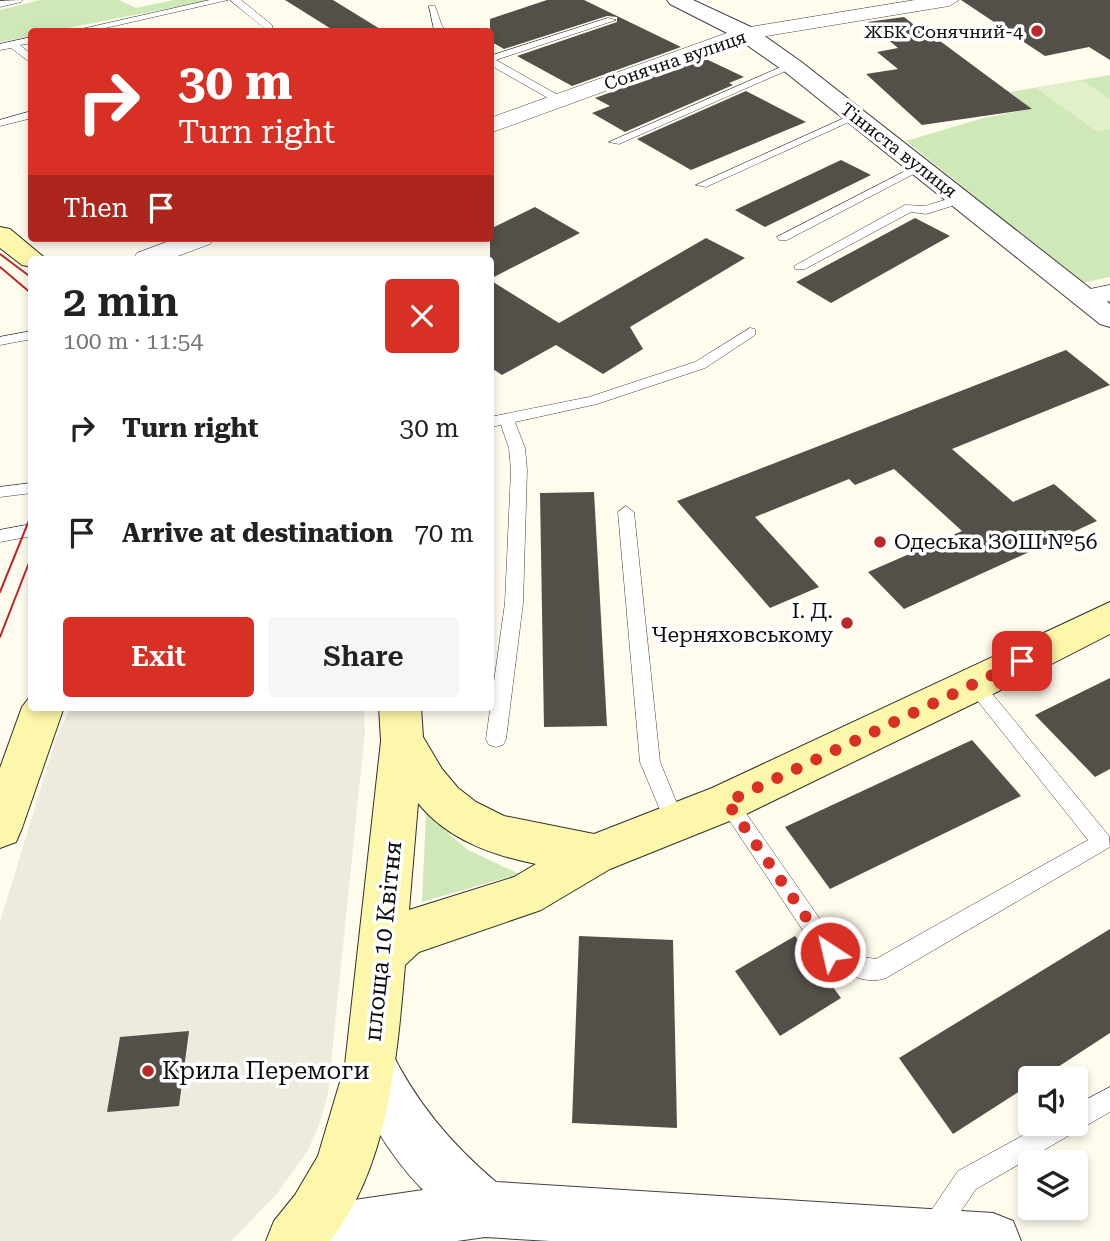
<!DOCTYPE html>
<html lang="en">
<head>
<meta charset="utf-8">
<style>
  body { margin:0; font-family:"Roboto Serif",serif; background:#f6f6f6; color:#222; height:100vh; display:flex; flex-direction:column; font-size:26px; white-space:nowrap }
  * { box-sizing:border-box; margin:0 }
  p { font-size:23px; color:#767676 }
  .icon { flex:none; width:38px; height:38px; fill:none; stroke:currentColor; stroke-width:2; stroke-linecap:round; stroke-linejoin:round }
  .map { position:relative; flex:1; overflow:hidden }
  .side { position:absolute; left:28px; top:256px; width:466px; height:455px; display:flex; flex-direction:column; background:#fff; border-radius:7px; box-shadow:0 4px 10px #0003 }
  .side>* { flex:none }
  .guide { position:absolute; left:28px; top:28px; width:466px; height:214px; border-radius:7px; box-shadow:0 4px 10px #0003; background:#d93025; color:#fff; overflow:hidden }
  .tools { position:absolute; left:1018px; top:1066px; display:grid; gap:14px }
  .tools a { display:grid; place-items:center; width:70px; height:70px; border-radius:7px; background:#fff; box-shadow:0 4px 10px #0003; font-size:35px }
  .pin { position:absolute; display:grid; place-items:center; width:60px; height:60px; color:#fff; margin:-30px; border-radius:14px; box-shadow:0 4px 10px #0006 }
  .me { position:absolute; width:77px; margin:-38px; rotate:325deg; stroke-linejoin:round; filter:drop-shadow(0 0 5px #0008) }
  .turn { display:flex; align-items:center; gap:24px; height:147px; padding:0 35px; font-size:32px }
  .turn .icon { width:91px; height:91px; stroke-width:2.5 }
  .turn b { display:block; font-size:49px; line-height:60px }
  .then { display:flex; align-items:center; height:66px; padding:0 35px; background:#0003; gap:14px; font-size:26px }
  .round { display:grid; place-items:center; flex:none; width:74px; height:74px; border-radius:7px; background:#f6f6f6 }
  .headline { display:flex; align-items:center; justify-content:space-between; height:119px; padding:0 35px }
  h1 { font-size:42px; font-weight:600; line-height:52px }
  .primary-button { display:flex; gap:14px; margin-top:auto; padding:14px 35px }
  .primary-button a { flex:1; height:80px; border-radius:7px; background:#d93025; color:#fff; font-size:28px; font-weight:600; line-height:80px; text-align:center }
  .primary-button a+a { background:#f6f6f6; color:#222 }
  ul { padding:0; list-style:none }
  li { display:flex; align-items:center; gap:21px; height:105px; padding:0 35px }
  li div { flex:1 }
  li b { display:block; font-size:26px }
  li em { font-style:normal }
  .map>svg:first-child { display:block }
  .green { fill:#cfe8b8 }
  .pitch { fill:#e1efca }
  .plaza { fill:#eeeadd }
  .building { fill:#554f4a }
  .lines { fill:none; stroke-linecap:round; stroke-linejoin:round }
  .service-casing { stroke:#404040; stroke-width:1 }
  .minor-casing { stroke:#404040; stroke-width:1 }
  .tertiary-casing { stroke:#404040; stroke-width:2 }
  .secondary-casing { stroke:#2f2f2f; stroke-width:2 }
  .service { fill:#fff; fill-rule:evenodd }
  .minor { fill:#fff; fill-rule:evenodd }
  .tertiary { fill:#fff; fill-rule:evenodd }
  .secondary { fill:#fdf7ab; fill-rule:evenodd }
  .tram { stroke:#b92929; stroke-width:2 }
  .route { stroke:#d93025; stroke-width:12; stroke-dasharray:0 21.6 }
  .poi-dot { fill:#b92929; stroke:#fff; stroke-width:2.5 }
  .labels { text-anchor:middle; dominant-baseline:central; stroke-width:7; stroke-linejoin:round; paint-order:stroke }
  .far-poi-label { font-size:18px; fill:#0d0d0d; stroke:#fff; text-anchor:end }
  .far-street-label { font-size:18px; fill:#0d0d0d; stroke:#fff }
  .poi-label { font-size:21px; fill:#0d0d0d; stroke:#fff; text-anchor:start }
  .near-street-label { font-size:24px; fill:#0d0d0d; stroke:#fff }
  .near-poi-label { font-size:24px; fill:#0d0d0d; stroke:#fff; text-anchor:start }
</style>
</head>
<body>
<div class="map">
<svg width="1110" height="1241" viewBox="0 0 1110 1241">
  <rect width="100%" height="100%" fill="#fffcee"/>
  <g class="green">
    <path d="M40,0H119L136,8L173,0H212L52,31L32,32L31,36L0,42V10Z"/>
    <path d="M1110,75V277L1082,283L906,141L983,118L1031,109L1010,92Z"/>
    <path d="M426,814L468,850L519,874L422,902Z"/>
  </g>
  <path class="pitch" d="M1082,80L1110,99V129L1097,132L1036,88Z"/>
  <path class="plaza" d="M71,707H364L365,731L328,1093L319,1125L307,1152L276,1195L231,1241H0V922L56,738Z"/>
  <g class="building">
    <path d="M285,0H333L385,32H336Z"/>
    <path d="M547,0H584L681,47L572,86L517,56L617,22V17L607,16L504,49L490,41V19Z"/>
    <path d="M961,0H1110V60L1089,47L1045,56Z"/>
    <path d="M904,17L936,42L940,41L1032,109L922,125L866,74L898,69L877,52L898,48L867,22Z"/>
    <path d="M704,58L744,77L729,83L733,85L625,132L592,113L610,106L595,98Z"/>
    <path d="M746,91L806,122L691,170L637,139Z"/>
    <path d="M841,160L871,175L765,227L735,210Z"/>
    <path d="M535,207L580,233L490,279V229Z"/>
    <path d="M915,218L950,236L831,303L796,282Z"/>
    <path d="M706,238L745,258L630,327L643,349L603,374L556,345L502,375L490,367V280L559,323Z"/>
    <path d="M1066,350L1110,385L952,449L1013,502L1054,484L1097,521L904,609L868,572L962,531L894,469L855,485L849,479L755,517L819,587L770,608L677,501Z"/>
    <path d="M594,492L607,726L544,727L540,493Z"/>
    <path d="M1110,678V769L1095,777L1035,715Z"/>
    <path d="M972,740L1021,796L830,889L785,827Z"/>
    <path d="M1110,929V1033L1041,1078H1031V1084L953,1134L899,1058Z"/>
    <path d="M579,936L673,940L677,1128L572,1123Z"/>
    <path d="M795,936L841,998L780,1036L735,971Z"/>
    <path d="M189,1031L179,1106L107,1112L120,1037Z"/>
  </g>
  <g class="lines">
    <g class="service-casing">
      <g id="service">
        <path d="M23,0L21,2L0,7V1Z"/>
        <path d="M210,0H228L88,32H68Z"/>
        <path d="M230,0H241L272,25L273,32H263L264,28Z"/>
        <path d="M429,6H435L442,26L447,32L434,29Z"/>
        <path d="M608,18L616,20L496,60L563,98V102H555L490,65V56Z"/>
        <path d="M32,37V43L20,45L32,55V64L11,48L0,50V44Z"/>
        <path d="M788,64L797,66L619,144L609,142Z"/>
        <path d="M32,111V118L0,126V120Z"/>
        <path d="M851,115L860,117L706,187L696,185Z"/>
        <path d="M917,165L927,167L787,240H779L777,237Z"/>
        <path d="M961,195L967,199L965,202L926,214L911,212L805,269H795L794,266L905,205L925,206Z"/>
        <path d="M750,328L755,329V335L705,368L597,404L515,422L525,448L527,470L523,603L506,739L503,745L496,747L489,745L486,739L505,603L511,470L509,448L501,425L490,427V417L589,397L695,362Z"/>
        <path d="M32,331V339L0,345V337Z"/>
        <path d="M32,483V493L0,497V487Z"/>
        <path d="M626,506L634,512L660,762L685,823L682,829L675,832L668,829L640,762L618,512Z"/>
        <path d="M32,524V536L0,542V530Z"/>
        <path d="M975,678L981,680L1109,836L1110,847L886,978C864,986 841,971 822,959L717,802L720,796L727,793L734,796L838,945L857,956L876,959L1088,840L969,690L966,685L969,680Z"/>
        <path d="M1110,1087V1112L976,1189L942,1239H924L920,1230L924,1221L958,1171L1044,1124H1076V1105Z"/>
      </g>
    </g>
    <g class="minor-casing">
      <g id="minor">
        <path d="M915,0H959L949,6L748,39L490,133V118L738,29Z"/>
        <path d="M177,238H214L210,244L170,259H133L137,253Z"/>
        <path d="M1110,285V301L1086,306L1076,304L1072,298L1076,292Z"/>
      </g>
    </g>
    <g class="tertiary-casing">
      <g id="tertiary">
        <path d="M667,0H693L753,28L800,61L1110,304V327L1100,324L784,71L737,38L670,4Z"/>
        <path d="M371,1039L389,1047C415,1101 450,1143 496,1182L993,1213L1013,1221L1021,1241H550L485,1237L457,1241H291L299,1221L354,1200L423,1190C387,1153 365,1112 345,1065L353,1047Z"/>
      </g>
    </g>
    <g class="secondary-casing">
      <g id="secondary">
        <path d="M0,227L10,229L46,259H32V267L22,265L0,248Z"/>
        <path d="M1110,602V634L989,696L742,816L610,869L541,910L419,952L405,965C397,1057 389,1166 330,1241H266L274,1221L295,1195L318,1156L345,1065L381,741L379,707H421L423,737L442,769L458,788L476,802L504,816L594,834L712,788ZM418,803C447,839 491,855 536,864L514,877L409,910Z"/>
        <path d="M32,694V707H64L22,828L16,842L0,848V768L22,707Z"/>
      </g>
    </g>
    <use href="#service" class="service"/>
    <use href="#minor" class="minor"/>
    <use href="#tertiary" class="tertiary"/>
    <use href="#secondary" class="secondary"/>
    <g class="tram">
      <path d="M0,254L32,278"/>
      <path d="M0,267L32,294"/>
      <path d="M0,592L32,513"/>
      <path d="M0,637L32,555"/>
    </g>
  </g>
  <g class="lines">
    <path class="route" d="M830,952L727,802L1022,661"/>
  </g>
  <g class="poi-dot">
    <circle cx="1037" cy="31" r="7"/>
    <circle cx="880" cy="542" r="7"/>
    <circle cx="847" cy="623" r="7"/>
    <circle cx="148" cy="1071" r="7"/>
  </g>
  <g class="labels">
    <g class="far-poi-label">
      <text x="1023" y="31">ЖБК Сонячний-4</text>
    </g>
    <g class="far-street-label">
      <text transform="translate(675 60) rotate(-19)">Сонячна вулиця</text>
      <text transform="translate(899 150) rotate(38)">Тіниста вулиця</text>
    </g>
    <g class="poi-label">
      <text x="894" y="542">Одеська ЗОШ №56</text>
      <text x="833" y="611" text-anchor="end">І. Д.<tspan x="833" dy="24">Черняховському</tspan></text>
    </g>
    <g class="near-street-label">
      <text transform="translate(383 941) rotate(-84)">площа 10 Квітня</text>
    </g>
    <g class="near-poi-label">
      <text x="162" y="1071">Крила Перемоги</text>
    </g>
  </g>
</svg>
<div class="tools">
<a><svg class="icon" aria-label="sound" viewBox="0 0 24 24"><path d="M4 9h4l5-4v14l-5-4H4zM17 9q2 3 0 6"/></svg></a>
<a><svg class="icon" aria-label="layers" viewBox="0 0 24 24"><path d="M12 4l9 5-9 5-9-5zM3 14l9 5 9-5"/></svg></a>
</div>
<div class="pin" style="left:1022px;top:661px;background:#d93025"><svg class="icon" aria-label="arrive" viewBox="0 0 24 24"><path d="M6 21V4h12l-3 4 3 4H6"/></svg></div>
<svg class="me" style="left:830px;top:952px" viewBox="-20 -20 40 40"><circle r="17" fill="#d93025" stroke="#fff" stroke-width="3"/><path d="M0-11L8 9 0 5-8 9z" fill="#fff"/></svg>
<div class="guide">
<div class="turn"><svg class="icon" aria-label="right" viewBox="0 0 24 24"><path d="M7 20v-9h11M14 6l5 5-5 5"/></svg><div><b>30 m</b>Turn right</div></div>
<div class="then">Then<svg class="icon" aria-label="arrive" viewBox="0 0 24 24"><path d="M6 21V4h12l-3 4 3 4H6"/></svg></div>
</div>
<section class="side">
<div class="headline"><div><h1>2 min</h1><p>100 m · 11:54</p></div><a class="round" style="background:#d93025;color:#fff"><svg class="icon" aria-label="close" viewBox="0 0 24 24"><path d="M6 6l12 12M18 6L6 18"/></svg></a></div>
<ul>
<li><svg class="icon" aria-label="right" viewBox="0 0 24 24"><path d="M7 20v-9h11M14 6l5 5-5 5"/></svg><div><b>Turn right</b></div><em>30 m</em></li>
<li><svg class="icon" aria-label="arrive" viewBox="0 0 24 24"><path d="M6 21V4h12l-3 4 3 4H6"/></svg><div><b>Arrive at destination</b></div><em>70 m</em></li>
</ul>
<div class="primary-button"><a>Exit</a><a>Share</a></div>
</section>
</div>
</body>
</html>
